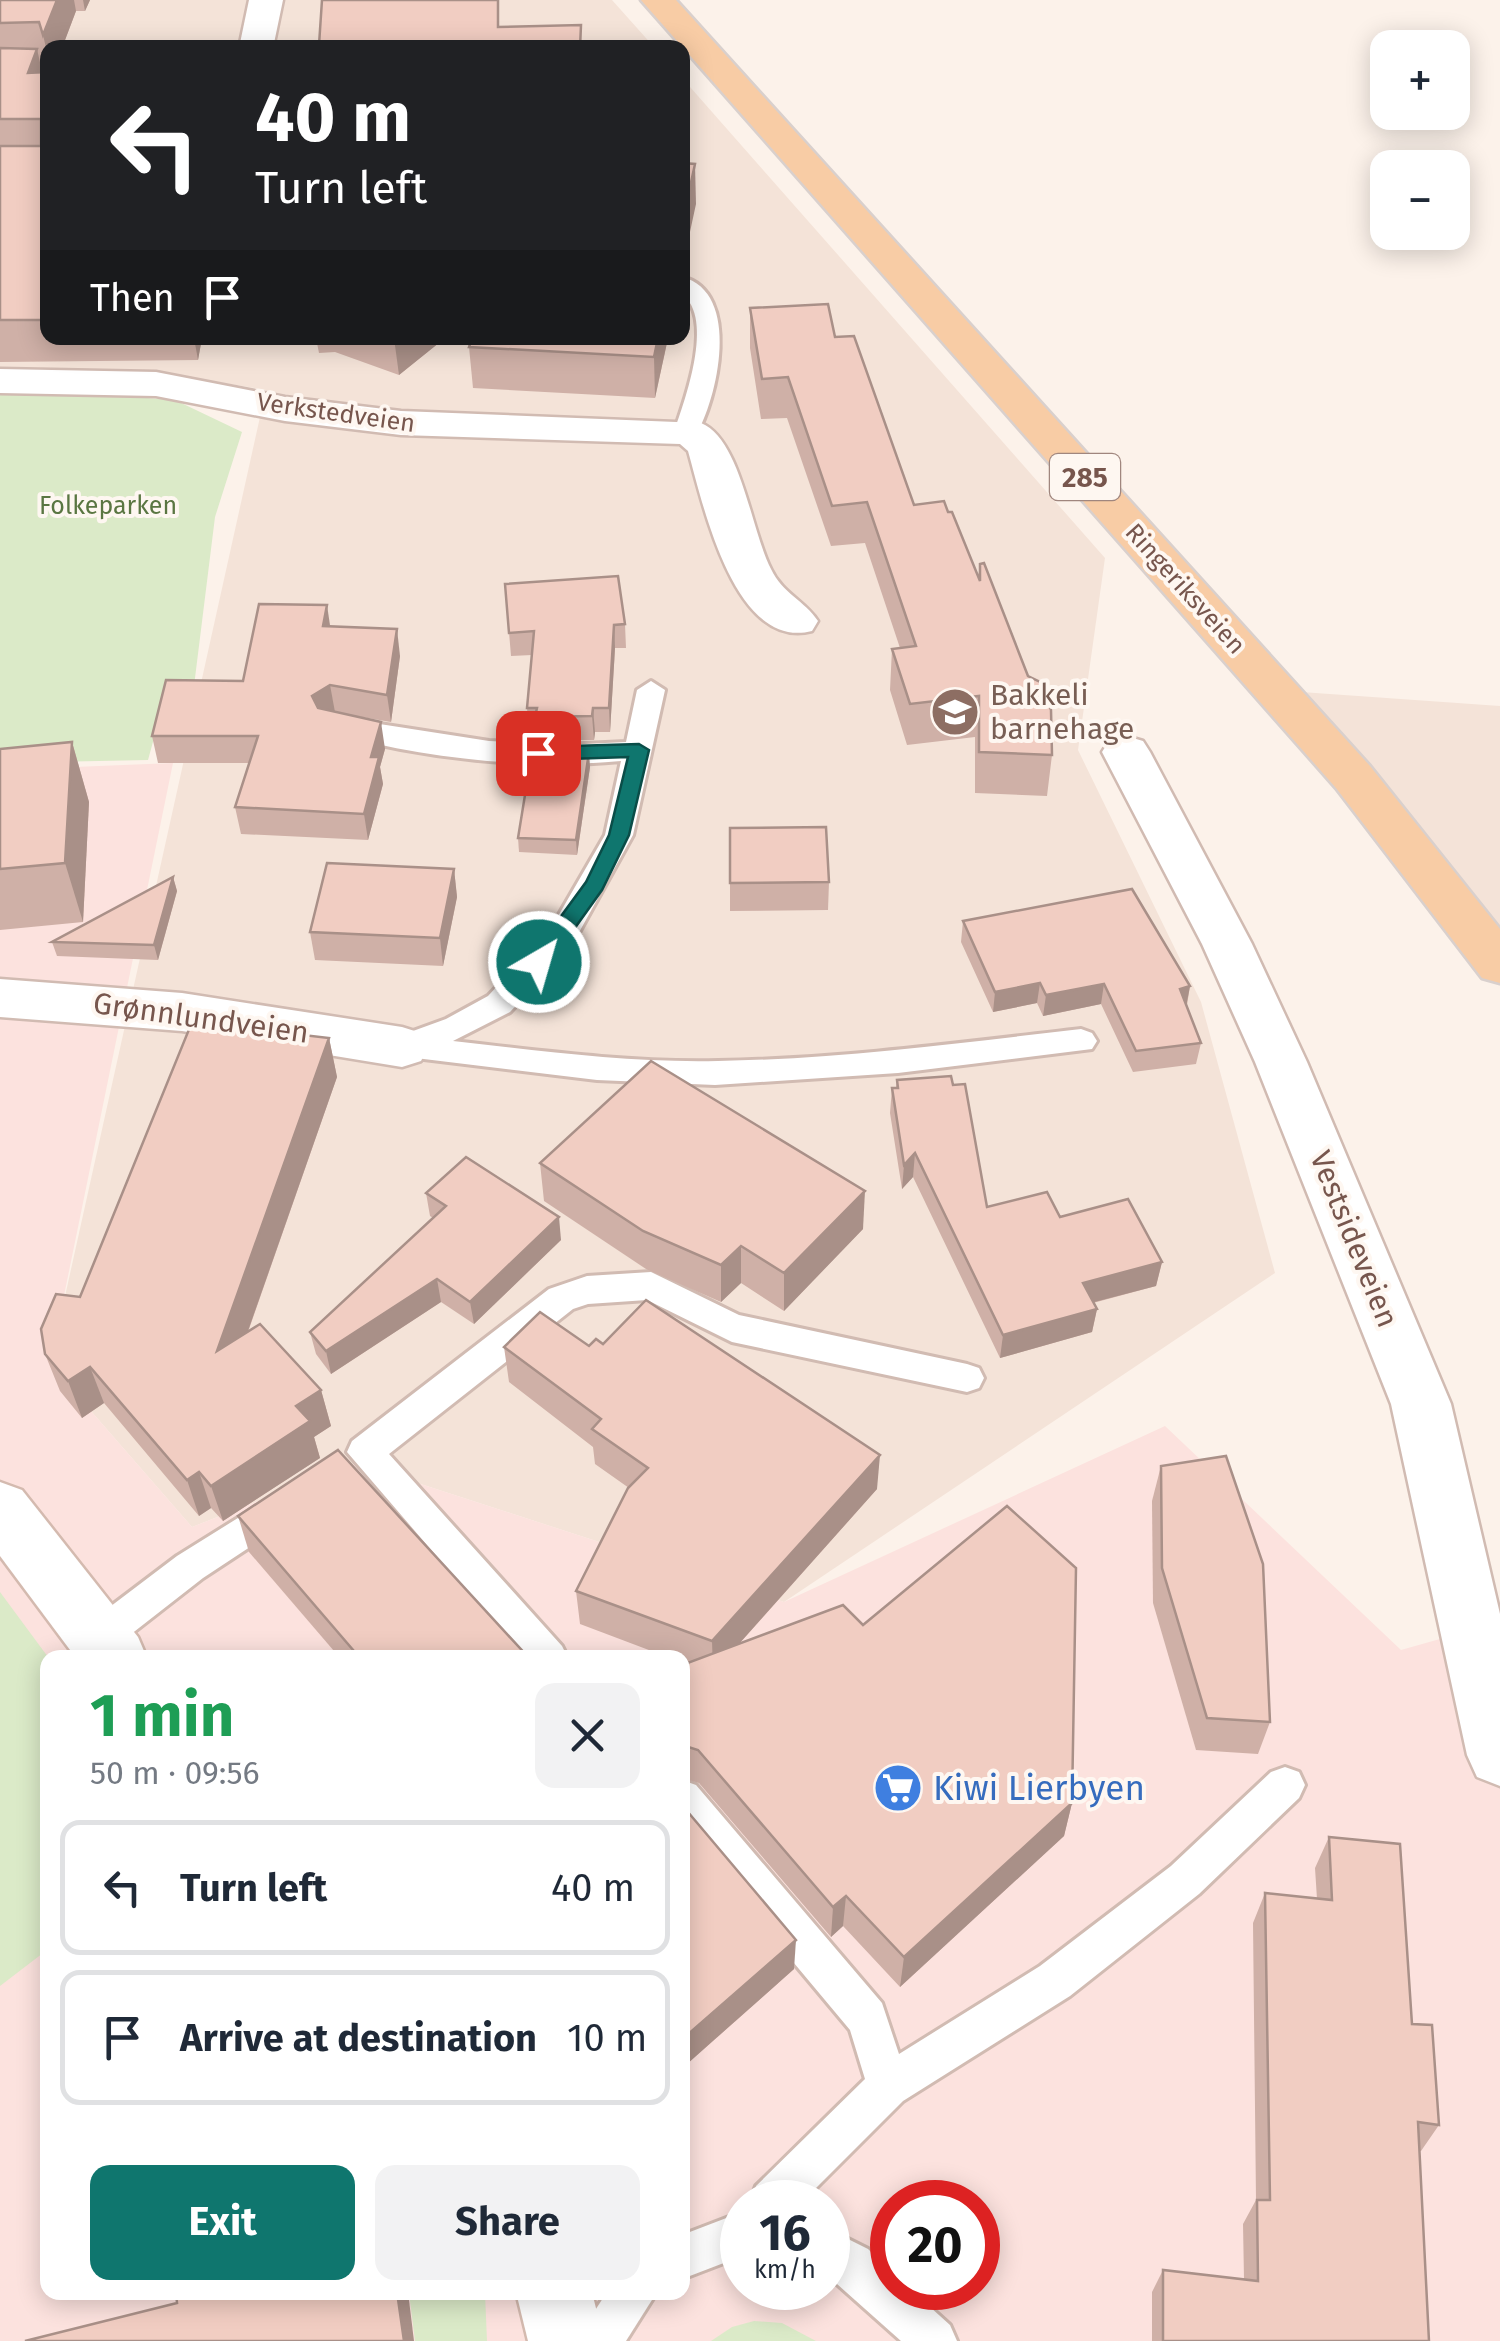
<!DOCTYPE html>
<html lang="en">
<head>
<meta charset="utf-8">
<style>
  body { margin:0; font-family:"Fira Sans",sans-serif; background:#f2f2f3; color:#1f2937; height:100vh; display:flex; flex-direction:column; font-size:38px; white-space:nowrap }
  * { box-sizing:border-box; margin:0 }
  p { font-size:32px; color:#747a83 }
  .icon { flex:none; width:55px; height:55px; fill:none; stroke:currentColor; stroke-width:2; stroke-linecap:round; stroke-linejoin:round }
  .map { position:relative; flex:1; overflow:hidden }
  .side { position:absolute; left:40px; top:1650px; width:650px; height:650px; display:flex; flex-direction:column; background:#fff; border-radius:20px; box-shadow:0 5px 25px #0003 }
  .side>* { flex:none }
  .top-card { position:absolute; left:40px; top:40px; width:650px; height:305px; border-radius:20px; box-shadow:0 5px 25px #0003; background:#202124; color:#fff; overflow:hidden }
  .controls { position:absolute; left:1370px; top:30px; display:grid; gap:20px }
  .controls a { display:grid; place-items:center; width:100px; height:100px; border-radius:20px; background:#fff; box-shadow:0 5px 25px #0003; font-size:50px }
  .speed { position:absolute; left:720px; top:2180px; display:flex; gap:20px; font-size:50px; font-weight:700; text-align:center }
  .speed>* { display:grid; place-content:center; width:130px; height:130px; border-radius:50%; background:#fff; box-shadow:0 5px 25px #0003; line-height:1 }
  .speed small { font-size:25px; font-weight:400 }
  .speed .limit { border:15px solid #d22; background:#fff; color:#111 }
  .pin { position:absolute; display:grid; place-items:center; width:85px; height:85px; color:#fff; margin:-42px; border-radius:20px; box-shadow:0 5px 15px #0006 }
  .me { position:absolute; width:110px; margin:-55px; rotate:38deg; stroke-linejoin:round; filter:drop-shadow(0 0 8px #0008) }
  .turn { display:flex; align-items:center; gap:35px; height:210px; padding:0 50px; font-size:45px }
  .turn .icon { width:130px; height:130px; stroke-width:2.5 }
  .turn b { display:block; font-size:70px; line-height:85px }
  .then { display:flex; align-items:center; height:95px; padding:0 50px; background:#0003; gap:20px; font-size:38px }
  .round { display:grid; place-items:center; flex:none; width:105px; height:105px; border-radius:20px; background:#f2f2f3 }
  .overview { display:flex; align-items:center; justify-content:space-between; height:170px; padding:0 50px }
  h1 { font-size:60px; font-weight:700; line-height:75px; color:#1e9e55 }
  .cta { display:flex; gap:20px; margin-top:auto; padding:20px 50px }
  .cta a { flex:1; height:115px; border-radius:20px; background:#0f766e; color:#fff; font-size:40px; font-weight:700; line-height:115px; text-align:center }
  .cta a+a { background:#f2f2f3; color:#1f2937 }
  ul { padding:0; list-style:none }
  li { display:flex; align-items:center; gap:30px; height:135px; margin:0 20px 15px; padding:0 30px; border:5px solid #e0e1e3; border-radius:20px }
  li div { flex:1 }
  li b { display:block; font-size:38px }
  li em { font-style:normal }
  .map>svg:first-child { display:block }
  .residential { fill:#f4e3d8 }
  .commercial { fill:#fce2de; fill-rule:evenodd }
  .green { fill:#dbeac8 }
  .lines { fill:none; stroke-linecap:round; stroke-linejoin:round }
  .lane-casing { stroke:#d1bbb2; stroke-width:6 }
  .street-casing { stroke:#d1bbb2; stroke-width:5 }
  .secondary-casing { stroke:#d4baaf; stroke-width:5 }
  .primary-casing { stroke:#d9d0cd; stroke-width:5 }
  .lane { fill:#fff; fill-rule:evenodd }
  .street { fill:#fff; fill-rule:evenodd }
  .secondary { fill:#fff; fill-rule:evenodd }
  .primary { fill:#f8cca5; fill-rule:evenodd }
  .wall { fill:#cfb0a7 }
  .shaded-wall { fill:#a99088 }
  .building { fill:#f1cdc2; stroke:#a99088; stroke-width:2.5 }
  .route { fill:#0f766e; stroke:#0a4d48; stroke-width:2.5 }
  .labels { text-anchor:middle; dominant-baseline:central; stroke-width:8; stroke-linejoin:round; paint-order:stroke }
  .far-street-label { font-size:25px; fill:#77564d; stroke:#fef7f1 }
  .far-park-label { font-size:25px; fill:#5a7642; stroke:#fef7f1 }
  .shield { fill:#fef7f1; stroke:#a0867e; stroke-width:2.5 }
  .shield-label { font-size:28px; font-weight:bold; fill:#77564d }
  .education-label { font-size:30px; fill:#785e54; stroke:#fef7f1; text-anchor:start }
  .street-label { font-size:30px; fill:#77564d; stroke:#fef7f1 }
  .near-shop-label { font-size:35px; fill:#366cbe; stroke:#fef7f1; text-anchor:start }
</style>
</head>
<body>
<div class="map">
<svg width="1500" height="2341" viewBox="0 0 1500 2341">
  <rect width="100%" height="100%" fill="#fcf2ea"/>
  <g class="residential">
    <path d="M0,0H612L654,47L48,48V338H682L683,79L1105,558L1078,750L1201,1002L1275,1273L784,1602L356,1463L192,1527L50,1364L266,390L199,379L0,378Z"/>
    <path d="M1273,690L1500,706V965Z"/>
  </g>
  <path class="commercial" d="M173,763L50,1364L192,1527L356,1463L784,1602L1165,1426L1401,1650L1500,1622V2341H0V770ZM48,1658H682V2292H48ZM742,2202H828V2288H742ZM892,2202H978V2288H892Z"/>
  <g class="green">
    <path d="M49,391L175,400L242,432L215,517L194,686L163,705L148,760L0,763V393Z"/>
    <path d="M0,1592L48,1657L47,1950L0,1986Z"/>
    <path d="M409,2293H485L487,2341H415Z"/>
    <path d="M754,2321L782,2323L816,2341H711L732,2327Z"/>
  </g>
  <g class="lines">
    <g class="lane-casing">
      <g id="lane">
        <path d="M682,277C742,292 718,399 695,437L686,439L674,432C685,400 715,319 682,294Z"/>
        <path d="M651,681L665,690L633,835L572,945L510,1012L453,1041C541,1051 629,1063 718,1061C839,1059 960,1043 1081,1029L1092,1033L1097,1041L1092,1049L898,1073L715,1085L597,1080L391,1055L386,1047L391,1039L446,1019L488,996L550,930L605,835L621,761C527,770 423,758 331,733L327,727L331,721L341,718L489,741L564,745L626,742L637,690Z"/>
        <path d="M651,1272L739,1315L967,1364L979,1368L984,1378L979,1388L967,1392L732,1342L647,1300L588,1304L573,1309L389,1454L562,1646L568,1658H524L347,1452L352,1441L549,1289L587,1276Z"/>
        <path d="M278,1493L291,1498L296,1509L291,1520L203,1578L112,1649L99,1654L86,1649L80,1637L86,1625L177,1556Z"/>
        <path d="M1285,1767L1299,1772L1305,1785L1299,1798L1199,1894L1070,1996L903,2101L802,2202H750L756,2186L865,2079L850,2030L682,1829V1780L696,1785L882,2003L899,2054L1040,1966L1171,1866L1271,1772Z"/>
        <path d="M742,2212V2256L682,2279V2235Z"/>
        <path d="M828,2229L868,2249L892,2272V2288H909L950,2325L957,2341H901L828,2276Z"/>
        <path d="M607,2292H657L626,2341H575Z"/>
      </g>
    </g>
    <g class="street-casing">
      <g id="street">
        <path d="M249,0H283L273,48H239Z"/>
        <path d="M0,369L156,372L285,397L401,411L701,423C741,439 751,531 771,569C782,593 805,601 818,621L812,631C734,651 703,504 688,451L680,444L401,435L285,421L156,396L0,393Z"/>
        <path d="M1126,736L1143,741L1150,752L1252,944L1307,1062L1451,1404L1500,1614V1786L1477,1777L1467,1755L1391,1404L1255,1062L1202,944L1102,752L1109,741Z"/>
        <path d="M0,979L182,993L402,1027L421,1033L428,1047L421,1061L402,1067L182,1031L0,1017Z"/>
      </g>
    </g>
    <g class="secondary-casing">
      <g id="secondary">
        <path d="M0,1482L22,1490L138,1637L147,1658H76L0,1556Z"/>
        <path d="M516,2292H592L604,2341H528Z"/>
      </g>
    </g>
    <g class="primary-casing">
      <path id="primary" d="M641,0H676L1370,766L1500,929V983L1482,978L1336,788Z"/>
    </g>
    <use href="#lane" class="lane"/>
    <use href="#street" class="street"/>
    <use href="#secondary" class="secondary"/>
    <use href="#primary" class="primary"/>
  </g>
  <g class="wall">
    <path d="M0,0H90L85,11H76L62,48H48V61H40L43,72H48V338H202L198,360L0,362Z"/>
    <path d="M750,308L835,337L914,505L978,578L980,564L1052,755L1047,796L975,793V737L907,745L890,690L892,649L900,648L865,543L831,546L787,418L761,419L750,348Z"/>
    <path d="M316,338H445L399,375L335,352L319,353Z"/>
    <path d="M668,338L655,398L473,388L469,347Z"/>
    <path d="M505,584L625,624L626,648H615L610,732H595L594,740H537V732H529L527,708L532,655L511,656Z"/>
    <path d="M330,627L400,656L391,722L344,714L385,749L380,767L383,784L368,840L241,834L235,807L249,763H158L152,736Z"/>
    <path d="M72,742L89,802L83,922L0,930V749Z"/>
    <path d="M590,767L577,855L519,852L518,838Z"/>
    <path d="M730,828L829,882L828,910L730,911Z"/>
    <path d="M454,869L457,897L443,966L315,960L310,932Z"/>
    <path d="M173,877L177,891L158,960L57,956L52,942Z"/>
    <path d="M963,921L1190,986L1187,1005L1201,1043L1196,1064L1133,1072L1101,1004L1043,1016L1037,1003L993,1012L961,942Z"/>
    <path d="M329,1038L337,1077L248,1332L321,1390L331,1426L314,1437L320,1458L223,1521L211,1508L199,1516L104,1403L82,1418L60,1391L45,1354L80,1297Z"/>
    <path d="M897,1080L953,1085L987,1207L1060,1217L1162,1262L1156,1286L1093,1303L1097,1309L1092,1332L1000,1358L913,1177L902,1189L890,1113L892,1088H896Z"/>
    <path d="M540,1163L863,1229L784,1311L741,1283L721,1302L646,1269L544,1201Z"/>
    <path d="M426,1193L561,1240L474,1324L441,1302L331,1374L316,1354L310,1332L433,1218L430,1216Z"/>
    <path d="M603,1344L877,1489L739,1644L863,1625L1072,1803L1064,1836L900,1987L843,1926L831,1937L699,1783L682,1778V1665L687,1664L682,1662V1658H670L580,1624L576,1591L629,1488L595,1464L593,1447L509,1382L504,1347L589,1346Z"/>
    <path d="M1161,1466L1270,1722L1258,1754L1196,1750L1153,1603L1152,1501Z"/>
    <path d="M238,1516L529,1658H340L249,1552Z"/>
    <path d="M682,1805L794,1969L687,2064L682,2059Z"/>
    <path d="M1329,1837L1412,2024L1439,2125L1421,2151H1419L1429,2341H1152V2292L1163,2270L1244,2279L1243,2224L1256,2200L1253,1923L1265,1893L1317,1899L1315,1868Z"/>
  </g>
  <g class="shaded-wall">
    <path d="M57,0H74L76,11L62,48H48V56L43,35Z"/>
    <path d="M83,0H90L85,11Z"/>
    <path d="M37,49L46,89L28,73Z"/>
    <path d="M695,164L696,204L682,269V224Z"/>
    <path d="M194,338H202L198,360Z"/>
    <path d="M394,338H445L399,375Z"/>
    <path d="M658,338H668L655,398L654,357Z"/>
    <path d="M327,605L331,632L323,626Z"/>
    <path d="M614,625L615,648L610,732L609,708Z"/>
    <path d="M397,629L400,656L391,722L387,695Z"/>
    <path d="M330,685L335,712L317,723L312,696Z"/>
    <path d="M593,708L595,732L594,740L592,716Z"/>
    <path d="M381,722L385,749L380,767L383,784L368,840L364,814L371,757Z"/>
    <path d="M72,742L89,802L83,922L65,863Z"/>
    <path d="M589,752L590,767L577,855L576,840Z"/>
    <path d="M454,869L457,897L443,966L440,938Z"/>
    <path d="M173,877L177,891L158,960L154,945Z"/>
    <path d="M1040,983L1037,1003L993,1012L995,992Z"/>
    <path d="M1104,984L1101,1004L1043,1016L1046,995Z"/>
    <path d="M1190,986L1186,1007L1180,989Z"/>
    <path d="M329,1038L337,1077L228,1388L217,1351Z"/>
    <path d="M915,1153L913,1177L902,1189L904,1165Z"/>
    <path d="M865,1191L863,1229L784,1311V1273Z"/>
    <path d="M559,1217L561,1240L474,1324L470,1302Z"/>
    <path d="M741,1246V1283L721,1302V1265Z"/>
    <path d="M1162,1262L1156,1286L1079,1306L1083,1283Z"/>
    <path d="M437,1279L441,1302L331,1374L326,1351Z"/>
    <path d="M1097,1309L1092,1332L1000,1358L1003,1335Z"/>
    <path d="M90,1367L104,1403L82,1418L68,1381Z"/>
    <path d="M321,1390L331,1426L314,1437L320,1458L223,1521L211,1486L296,1406Z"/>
    <path d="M880,1455L877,1489L713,1673L712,1641Z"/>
    <path d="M199,1472L211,1508L199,1516L187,1480Z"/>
    <path d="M1072,1803L1064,1836L900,1987L904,1957Z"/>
    <path d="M846,1896L843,1926L831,1937L833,1907Z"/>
    <path d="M796,1940L794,1969L687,2064L686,2036Z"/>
    <path d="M397,2292H408L414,2341H404Z"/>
  </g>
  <g class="building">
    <path d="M0,0H57L43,35L39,22L0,23Z"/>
    <path d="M322,0H498V27L581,25L580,48H287L319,45Z"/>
    <path d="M0,48L37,49L28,73L48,72V320H0V146H41V119H0Z"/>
    <path d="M682,163L695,164L682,224Z"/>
    <path d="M828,304L835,337L854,336L914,505L944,501L948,512H952L980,581V564L984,563L1028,676L1040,682L1051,710L1052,755L979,752V696L910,704L892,649L916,646L867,502L832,506L788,377L762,379L750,308Z"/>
    <path d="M472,338H658L654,357L469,347Z"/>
    <path d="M618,576L625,624L614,625L609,708H593L592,716L535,717L537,708H527L534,631L509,633L505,584Z"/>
    <path d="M259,604L327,605L323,626L397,629L387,695L330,685L312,696L318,708L381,722L371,757H379L364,814L235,807L258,736H152L166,680L243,681Z"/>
    <path d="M72,742L65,863L0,869V749Z"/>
    <path d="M532,752H589L576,840L518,838Z"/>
    <path d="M826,827L829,882L730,883V828Z"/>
    <path d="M327,863L454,869L440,938L310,932Z"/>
    <path d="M173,877L154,945L52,942Z"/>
    <path d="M1132,889L1190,986L1180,989L1201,1043L1136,1051L1104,984L1046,995L1040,983L995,992L963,921Z"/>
    <path d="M192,1022L329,1038L217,1351L260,1324L321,1390L296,1406L310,1421L211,1486L199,1472L187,1480L90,1367L68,1381L45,1354L41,1329L56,1294L80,1297Z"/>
    <path d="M651,1061L865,1191L784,1273L741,1246L721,1265L643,1231L540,1163Z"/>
    <path d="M951,1076L953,1085L965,1084L987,1207L1047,1192L1060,1217L1128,1199L1162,1262L1083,1283L1097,1309L1003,1335L915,1153L904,1165L892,1088H898L897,1080Z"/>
    <path d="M466,1157L559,1217L470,1302L437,1279L326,1351L310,1332L446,1206L426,1193Z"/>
    <path d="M646,1300L880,1455L712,1641L576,1591L628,1488L648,1468L592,1429L601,1419L504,1347L540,1312L589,1346L596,1339L603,1344Z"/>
    <path d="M338,1450L529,1658H360L238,1516Z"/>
    <path d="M1226,1456L1263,1564L1270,1722L1207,1718L1162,1568L1161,1466Z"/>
    <path d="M1007,1506L1076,1568L1072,1803L904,1957L846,1896L833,1907L698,1750L682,1745V1665L843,1605L863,1625Z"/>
    <path d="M682,1805L796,1940L686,2036L682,2032Z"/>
    <path d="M1329,1837L1400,1844L1412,2024L1432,2025L1439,2125L1418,2122L1429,2341H1163V2270L1258,2281L1257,2200H1270L1265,1893L1332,1900Z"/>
    <path d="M176,2292H397L404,2341H25L177,2303Z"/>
  </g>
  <path class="route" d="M639,744L649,750L629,835L602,890L547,967H532V956L586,882L609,835L628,757L538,760L528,753L538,747Z"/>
  <defs>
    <g id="school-disc" transform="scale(2.5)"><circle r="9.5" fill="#8d6e63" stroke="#fef7f1"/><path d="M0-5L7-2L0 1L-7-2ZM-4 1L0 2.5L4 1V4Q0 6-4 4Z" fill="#fff"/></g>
    <g id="supermarket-disc" transform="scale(2.5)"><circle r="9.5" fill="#3f7fe0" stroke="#fef7f1"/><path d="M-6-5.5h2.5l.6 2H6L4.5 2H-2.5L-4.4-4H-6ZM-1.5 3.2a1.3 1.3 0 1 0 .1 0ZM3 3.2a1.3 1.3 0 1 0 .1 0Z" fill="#fff"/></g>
  </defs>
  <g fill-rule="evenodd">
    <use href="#school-disc" x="955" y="712"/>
    <use href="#supermarket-disc" x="898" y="1788"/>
  </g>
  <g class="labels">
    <g class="far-street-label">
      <text transform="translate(336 413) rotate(8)">Verkstedveien</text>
      <text transform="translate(1185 589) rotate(48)">Ringeriksveien</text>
    </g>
    <g class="far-park-label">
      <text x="108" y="506">Folkeparken</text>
    </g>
    <rect class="shield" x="1050" y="454" width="70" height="46" rx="8"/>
    <g class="shield-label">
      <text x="1085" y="477">285</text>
    </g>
    <g class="education-label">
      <text x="990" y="695">Bakkeli<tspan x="990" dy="34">barnehage</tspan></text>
    </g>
    <g class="street-label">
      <text transform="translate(201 1018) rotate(8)">Grønnlundveien</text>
      <text transform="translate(1354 1239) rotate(68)">Vestsideveien</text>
    </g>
    <g class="near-shop-label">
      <text x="933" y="1788">Kiwi Lierbyen</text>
    </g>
  </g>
</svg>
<div class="controls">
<a>+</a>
<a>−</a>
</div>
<div class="speed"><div>16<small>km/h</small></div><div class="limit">20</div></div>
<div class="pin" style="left:538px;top:753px;background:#d93025"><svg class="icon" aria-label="arrive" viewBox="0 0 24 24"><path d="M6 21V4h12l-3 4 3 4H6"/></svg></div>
<svg class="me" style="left:539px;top:962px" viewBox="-20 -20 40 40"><circle r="17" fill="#0f766e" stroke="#fff" stroke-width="3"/><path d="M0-11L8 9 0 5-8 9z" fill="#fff"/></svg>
<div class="top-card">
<div class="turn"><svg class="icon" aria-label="left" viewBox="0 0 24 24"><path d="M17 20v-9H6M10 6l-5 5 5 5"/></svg><div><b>40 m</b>Turn left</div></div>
<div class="then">Then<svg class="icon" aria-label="arrive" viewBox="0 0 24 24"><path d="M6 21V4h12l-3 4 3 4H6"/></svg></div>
</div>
<section class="side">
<div class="overview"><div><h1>1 min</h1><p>50 m · 09:56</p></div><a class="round"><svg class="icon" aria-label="close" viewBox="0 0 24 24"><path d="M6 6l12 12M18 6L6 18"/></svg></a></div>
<ul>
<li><svg class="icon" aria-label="left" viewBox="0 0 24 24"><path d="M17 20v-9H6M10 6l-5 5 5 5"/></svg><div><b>Turn left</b></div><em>40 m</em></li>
<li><svg class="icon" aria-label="arrive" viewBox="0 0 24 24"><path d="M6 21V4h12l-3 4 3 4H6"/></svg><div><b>Arrive at destination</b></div><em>10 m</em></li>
</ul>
<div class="cta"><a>Exit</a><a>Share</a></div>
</section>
</div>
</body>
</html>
